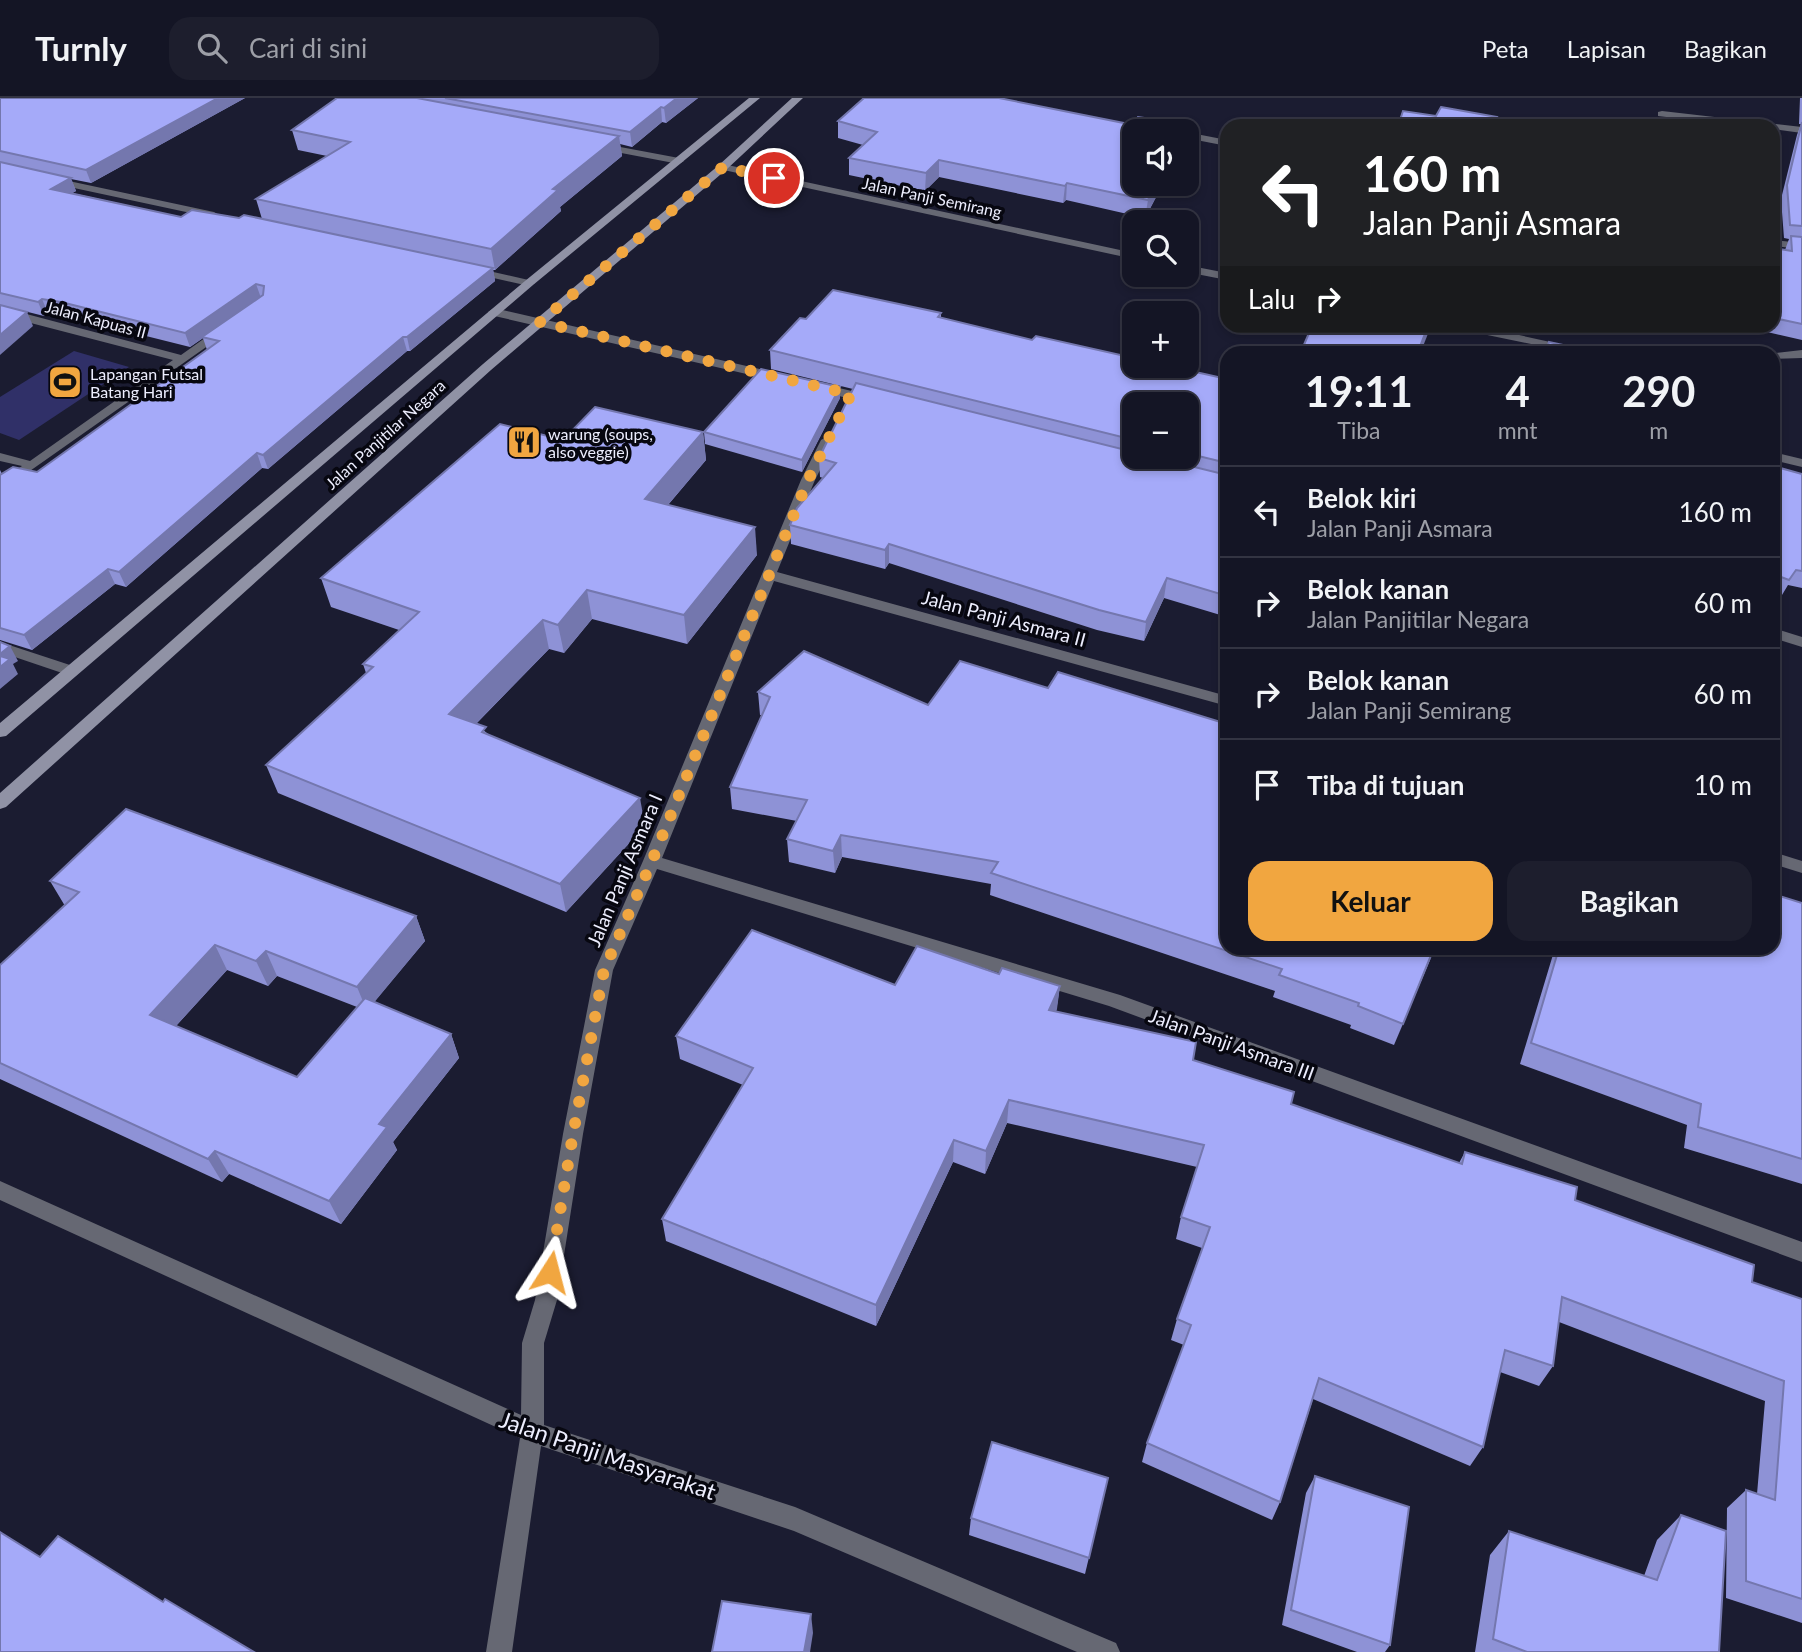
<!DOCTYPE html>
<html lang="id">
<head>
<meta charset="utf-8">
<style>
  body { margin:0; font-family:Lato,sans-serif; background:#1d1e2d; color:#f1f3f6; height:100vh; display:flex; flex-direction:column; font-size:26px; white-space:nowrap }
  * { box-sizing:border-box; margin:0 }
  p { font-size:23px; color:#9d9fa7 }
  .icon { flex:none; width:38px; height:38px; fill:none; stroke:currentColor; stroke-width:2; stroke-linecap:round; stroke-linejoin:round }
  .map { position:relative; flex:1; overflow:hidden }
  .details { position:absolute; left:1220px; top:248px; width:560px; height:609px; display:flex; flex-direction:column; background:#141525; border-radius:21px; box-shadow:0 4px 10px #0003,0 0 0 2px #333442 }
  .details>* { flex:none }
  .hud { position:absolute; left:1220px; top:21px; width:560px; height:214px; border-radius:21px; box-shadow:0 4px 10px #0003,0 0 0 2px #333442; background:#202124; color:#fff; overflow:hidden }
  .fabs { position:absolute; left:1122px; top:21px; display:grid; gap:14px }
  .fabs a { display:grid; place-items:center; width:77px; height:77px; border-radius:14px; background:#141525; box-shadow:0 4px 10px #0003,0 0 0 2px #333442; font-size:35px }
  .pin { position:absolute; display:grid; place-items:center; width:60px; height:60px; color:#fff; margin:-30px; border:4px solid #fff; border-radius:50%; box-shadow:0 2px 7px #0007 }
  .me { position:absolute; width:77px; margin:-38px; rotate:9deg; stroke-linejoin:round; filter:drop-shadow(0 0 5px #0008) }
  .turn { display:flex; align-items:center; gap:24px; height:147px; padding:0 28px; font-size:32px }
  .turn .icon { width:91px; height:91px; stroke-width:2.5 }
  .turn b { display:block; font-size:49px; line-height:60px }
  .then { display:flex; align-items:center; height:66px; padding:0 28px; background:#0003; gap:14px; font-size:26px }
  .eta { display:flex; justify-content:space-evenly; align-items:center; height:119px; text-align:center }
  .eta b { font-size:42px; font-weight:700; line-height:49px }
  .cta { display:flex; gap:14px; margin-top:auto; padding:14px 28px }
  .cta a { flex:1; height:80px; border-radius:21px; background:#f1a640; color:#111; font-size:28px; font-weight:700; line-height:80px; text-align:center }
  .cta a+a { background:#1d1e2d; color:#f1f3f6 }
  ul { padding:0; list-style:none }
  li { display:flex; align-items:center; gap:21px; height:91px; padding:0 28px; border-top:2px solid #333442 }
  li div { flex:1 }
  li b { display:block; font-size:26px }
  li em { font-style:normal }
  header { display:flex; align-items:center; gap:42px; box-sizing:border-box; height:98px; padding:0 35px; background:#141525; border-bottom:2px solid #333442 }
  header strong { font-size:33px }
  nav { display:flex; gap:38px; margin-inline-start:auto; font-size:24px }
  .search { width:490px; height:63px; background:#1d1e2d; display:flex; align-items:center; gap:18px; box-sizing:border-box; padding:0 24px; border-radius:21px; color:#9d9fa7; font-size:26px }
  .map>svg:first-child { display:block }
  .green { fill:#303068 }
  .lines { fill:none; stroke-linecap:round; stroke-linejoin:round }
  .minor { fill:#666873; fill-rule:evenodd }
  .tertiary { fill:#666873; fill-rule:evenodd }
  .secondary { fill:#9092a5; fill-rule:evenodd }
  .wall { fill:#8e92d6; fill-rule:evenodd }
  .shaded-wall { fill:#7477ae }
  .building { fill:#a5aaf9; stroke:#7477ae; stroke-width:2 }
  .route { stroke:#f1a640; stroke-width:12; stroke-dasharray:0 21.6 }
  .labels { text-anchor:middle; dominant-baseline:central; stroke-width:7; stroke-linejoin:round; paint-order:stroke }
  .far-street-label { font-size:16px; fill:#edeefe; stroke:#070710 }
  .far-poi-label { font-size:16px; fill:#edeefe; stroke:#070710; text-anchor:start }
  .street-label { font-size:19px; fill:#edeefe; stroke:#070710 }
  .near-street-label { font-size:23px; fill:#edeefe; stroke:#070710 }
</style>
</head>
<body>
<header>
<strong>Turnly</strong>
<div class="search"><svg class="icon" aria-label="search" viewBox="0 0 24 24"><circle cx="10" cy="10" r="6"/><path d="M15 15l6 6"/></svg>Cari di sini</div>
<nav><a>Peta</a><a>Lapisan</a><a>Bagikan</a></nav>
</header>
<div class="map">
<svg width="1802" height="1554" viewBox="0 0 1802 1554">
  <rect width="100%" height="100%" fill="#1b1c31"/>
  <path class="green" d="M74,253L129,269L19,342L0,335V299Z"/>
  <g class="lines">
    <g class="minor">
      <path d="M1662,13L1802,29V35L1773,31V28H1742L1658,18V14Z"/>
      <path d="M1186,34L1227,42V48L1186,40Z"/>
      <path d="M599,45L679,60L684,63L679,66L595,50V46Z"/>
      <path d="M723,66L1134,155V161L719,71V67Z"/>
      <path d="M50,79L214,114L219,117L214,120L46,84V80Z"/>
      <path d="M1773,142L1802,145V151L1773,148Z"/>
      <path d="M1186,167L1227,175V182L1186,174Z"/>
      <path d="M471,169L533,183L535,185L529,188L467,174L465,172Z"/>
      <path d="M0,209L181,257L219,230L229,233L0,394V384L22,368L0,363V355L30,363L173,262L0,217Z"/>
      <path d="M1457,228H1478L1605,256H1579L1463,232Z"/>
      <path d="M1802,252V260L1773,261V256H1768Z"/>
      <path d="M828,338L835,342L815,382L777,474L1227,598V608L774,483L662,760L1120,897L1802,1144V1164L1109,908L657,771L613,872L583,1036L557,1202L544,1245V1327L795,1409L1116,1545L1120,1554H1077L794,1433L541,1348L512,1554H486L520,1340L0,1102V1083L521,1317L522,1245L535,1202L563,1036L595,872L643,763L801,382L821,342Z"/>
      <path d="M1773,354L1802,361V369L1773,362Z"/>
      <path d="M0,544L76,569L79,573L71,578L0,554Z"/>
      <path d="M1773,754L1802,763V775L1773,766Z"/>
    </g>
    <g class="tertiary">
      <path d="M494,210L781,276L787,280L781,284L490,217L488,214Z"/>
      <path d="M818,285L877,299L878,302L872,306L814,292V286Z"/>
      <path d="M1773,530L1802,539V549L1773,540Z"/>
    </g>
    <g class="secondary">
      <path d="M749,0H760L533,187L6,638L0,639V625L525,183Z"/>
      <path d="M792,0H803L727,71L491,272L6,709L0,711V695L483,266L719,67Z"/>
    </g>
  </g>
  <g class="wall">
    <path d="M0,0H245L91,85L71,81L76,93L72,95L181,119L262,121L256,101L327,58L298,52L292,32L337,0H698L666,25L662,24L632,49L620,46L622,58L560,109L561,113L495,172H493L495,183L410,253H407L268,371L262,370L126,489L115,486L32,552L0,542V372L2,376L37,374L207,252L203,240L190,249L66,218L48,215L44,218L0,207Z"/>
    <path d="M1800,0H1802V242L1767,234L1769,228H1773L1774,208L1773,207V150L1785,152L1789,141L1784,140L1781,101L1797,37L1801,26H1799Z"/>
    <path d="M838,23L1134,27L1188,26L1186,35V33L1134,86H1163L1145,120L1066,102L1063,105L939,79L925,93L849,77V60L863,47L838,40Z"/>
    <path d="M941,215V220L1032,242L1227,281V519L1164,500L1144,543L1097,532L889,465L885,471L791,446L790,427L823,380L820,379L819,360L853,291L771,271L770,252L806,221ZM1134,306H1186V359H1134Z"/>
    <path d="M840,300L802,374L705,346L704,334Z"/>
    <path d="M703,334L706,362L668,407L757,457L687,546L592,521L564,555L549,551L476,626L488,636L645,728L566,814L278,695L266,667L366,575L363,566L399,532L331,509L321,480L563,342Z"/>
    <path d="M1773,368L1802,376V490L1788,487L1782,497L1773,494Z"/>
    <path d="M804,553L1227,850H1435L1394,947L1350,930L1351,927L1273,899L1275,893L990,797L991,786L842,759L835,775L789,764L787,741L797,723L732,711L730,689L762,617H760L758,594Z"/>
    <path d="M50,783L416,818L425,843L374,904L451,936L459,960L393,1044L397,1052L341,1126L229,1076L222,1084L0,981V867L65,808ZM227,872L268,888L277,878L357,909L297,979L176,928Z"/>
    <path d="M1802,805V1086L1684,1050L1687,1027L1520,966L1555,850H1773Z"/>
    <path d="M999,876L1060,888L1056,914L1193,962L1291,1006L1459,1065L1465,1054L1575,1102L1752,1184L1802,1201V1525L1726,1500L1727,1410L1746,1392L1757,1396L1765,1303L1559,1224L1553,1268L1539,1288L1500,1274L1483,1349L1470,1368L1313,1301L1280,1404L1272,1422L1142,1364L1147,1345L1184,1247L1171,1242L1177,1221L1202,1150L1176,1141L1181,1119L1197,1069L1007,1025L985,1076L953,1064L876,1228L666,1143L662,1121L743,987L680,961L676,938L895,887Z"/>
    <path d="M1315,1378L1390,1547L1385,1554H1357L1282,1527L1306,1395Z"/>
    <path d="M1108,1380L1085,1476L969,1437L971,1420Z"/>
    <path d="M1681,1417L1719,1554H1475L1490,1457L1509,1433L1644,1478L1657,1442Z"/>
  </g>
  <g class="shaded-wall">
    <path d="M218,0H245L91,85L86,72Z"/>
    <path d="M677,0H698L666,25L664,10Z"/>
    <path d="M661,9L662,24L632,49L630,34Z"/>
    <path d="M619,38L622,58L560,109L561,113L495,172L491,151L553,91Z"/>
    <path d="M939,62V79L925,93L926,75Z"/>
    <path d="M71,80L76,93L57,104L51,91Z"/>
    <path d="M1067,85L1066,102L1063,105L1065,88Z"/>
    <path d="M1156,86H1163L1145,120L1148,102Z"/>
    <path d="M493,170L495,183L410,253L407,239Z"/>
    <path d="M256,186L261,200L190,249L185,235Z"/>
    <path d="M42,201L48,215L44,218L38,204Z"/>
    <path d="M27,214L33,228L0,257V237Z"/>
    <path d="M1428,228H1431L1420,256H1417Z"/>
    <path d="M403,239L407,253L268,371L263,357Z"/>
    <path d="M840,289V300L802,374V362Z"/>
    <path d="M703,334L706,362L649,429L645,401Z"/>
    <path d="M257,355L262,370L126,489L119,474Z"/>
    <path d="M755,429L757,457L687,546L684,517Z"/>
    <path d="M889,446V465L885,471V452Z"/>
    <path d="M108,471L115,486L32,552L24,537Z"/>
    <path d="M1167,480L1164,500L1144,543L1146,524Z"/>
    <path d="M587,492L592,521L564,555L558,527Z"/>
    <path d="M543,522L549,551L458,644L449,616Z"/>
    <path d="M10,548L18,563L13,566L18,576L0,591V556Z"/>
    <path d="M640,700L645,728L566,814L560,786Z"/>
    <path d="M841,737L842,759L835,775L833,753Z"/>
    <path d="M416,818L425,843L367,913L357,889Z"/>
    <path d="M215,847L227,872L164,941L150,917Z"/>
    <path d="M1434,850H1435L1394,947L1403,926Z"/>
    <path d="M266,853L277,878L268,888L256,863Z"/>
    <path d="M1060,888L1057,911L1046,936L1049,912Z"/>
    <path d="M451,936L459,960L393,1044L397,1052L341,1126L329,1103L379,1026Z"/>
    <path d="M1009,1002L1007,1025L985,1076L986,1053Z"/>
    <path d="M954,1042L953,1064L876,1228V1207Z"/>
    <path d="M215,1053L229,1076L222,1084L208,1061Z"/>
    <path d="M811,1516L813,1535L810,1554H804Z"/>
  </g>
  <g class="building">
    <path d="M0,0H218L86,72L0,53Z"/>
    <path d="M337,0H417L619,38L553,91L558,92L491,151L256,101L350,44L292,32Z"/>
    <path d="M445,0H677L664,10L661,9L630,34Z"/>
    <path d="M864,0H999L1134,27L1138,19L1188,26L1184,33H1134V86H1156L1148,102L1067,85L1065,88L939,62L926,75L849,60L877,34L838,23Z"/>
    <path d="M1441,9L1497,19L1493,28H1398L1403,13L1436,18Z"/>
    <path d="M1802,24V128L1790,127L1787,87Z"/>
    <path d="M0,64L71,80L51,91L181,119L192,112L239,120L244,117L493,170L407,239H403L263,357L257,355L119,474L108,471L24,537L0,530V377L13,369L37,374L219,243L202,239L263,197L264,188L256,186L185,235L61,204L42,201L38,204L0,195Z"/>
    <path d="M1791,138L1802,139V226L1774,220L1780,193L1773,192V150L1792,153Z"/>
    <path d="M833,192L941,215L938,219L1032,242L1036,238L1134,260V268H1169L1227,281V365L1186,355V306H1134V342L770,252L800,220L806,221Z"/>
    <path d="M0,207L27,214L0,237Z"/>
    <path d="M1312,228H1428L1417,256H1300Z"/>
    <path d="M1549,244L1605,256H1545Z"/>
    <path d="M761,271L840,289L802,362L704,334Z"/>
    <path d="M856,285L1134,354V359H1154L1227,377V498L1167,480L1146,524L1099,512L889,446L885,452L790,427L797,410L836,365L819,360Z"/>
    <path d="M595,309L703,334L645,401L755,429L684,517L587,492L558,527L543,522L449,616L486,629L482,634L640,700L560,786L266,667L373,569L363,566L419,514L321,480L500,326L563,342Z"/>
    <path d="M1773,368L1802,376V473L1796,472L1789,482L1773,476Z"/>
    <path d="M0,544L10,548L0,556Z"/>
    <path d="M804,553L928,607L960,563L1048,590L1058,574L1227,626V850H1434L1403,926L1358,908L1359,905L1279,877L1282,871L991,775L998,764L841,737L833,753L787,741L807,702L730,689L770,599L758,594Z"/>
    <path d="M0,558L10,561L0,569Z"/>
    <path d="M126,711L416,818L357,889L266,853L256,863L215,847L150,917L297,979L365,900L451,936L379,1026L387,1029L329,1103L215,1053L208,1061L0,965V867L79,794L50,783Z"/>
    <path d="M1773,796L1802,805V1061L1698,1029L1701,1006L1531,945L1559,850H1773Z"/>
    <path d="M752,832L895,887L917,848L999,876L1002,870L1060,888L1049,912L1196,944L1193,962L1294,994L1291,1006L1462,1066L1465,1054L1577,1089L1575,1102L1754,1167L1752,1184L1802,1201V1501L1746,1483V1392L1775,1402L1784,1283L1562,1199L1553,1268L1505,1252L1483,1349L1319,1280L1280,1404L1147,1345L1191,1227L1177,1221L1210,1129L1181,1119L1204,1047L1009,1002L986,1053L954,1042L876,1207L662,1121L753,970L676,938Z"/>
    <path d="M992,1344L1108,1380L1089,1460L971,1420Z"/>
    <path d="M1315,1378L1409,1409L1390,1547L1291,1512Z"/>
    <path d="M1681,1417L1726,1433L1719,1554H1527L1493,1541L1509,1433L1657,1482Z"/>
    <path d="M0,1434L40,1459L58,1438L163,1504L165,1501L254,1554H0Z"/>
    <path d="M722,1503L811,1516L804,1554H712Z"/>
  </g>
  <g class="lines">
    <path class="route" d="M550,1174L573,1036L604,872L652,763L808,382L851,296L540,224L723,69L774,80"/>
  </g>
  <defs>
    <g id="stadium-square" transform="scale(1.75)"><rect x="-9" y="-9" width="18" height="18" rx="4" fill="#f1a640" stroke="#070710"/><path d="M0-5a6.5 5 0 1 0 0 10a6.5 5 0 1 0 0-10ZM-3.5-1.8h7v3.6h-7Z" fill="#111"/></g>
    <g id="restaurant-square" transform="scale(1.75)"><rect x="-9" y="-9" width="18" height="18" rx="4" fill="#f1a640" stroke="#070710"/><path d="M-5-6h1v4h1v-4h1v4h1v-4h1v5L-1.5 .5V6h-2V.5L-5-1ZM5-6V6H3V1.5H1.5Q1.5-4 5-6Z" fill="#111"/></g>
  </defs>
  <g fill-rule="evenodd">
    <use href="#stadium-square" x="65" y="284"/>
    <use href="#restaurant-square" x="524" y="344"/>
  </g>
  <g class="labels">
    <g class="far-street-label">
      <text transform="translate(932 99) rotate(12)">Jalan Panji Semirang</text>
      <text transform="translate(96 221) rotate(15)">Jalan Kapuas II</text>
      <text transform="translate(385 336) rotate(-42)">Jalan Panjitilar Negara</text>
    </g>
    <g class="far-poi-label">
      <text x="90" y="275">Lapangan Futsal<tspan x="90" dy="18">Batang Hari</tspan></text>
      <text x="548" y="335">warung (soups,<tspan x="548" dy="18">also veggie)</tspan></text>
    </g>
    <g class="street-label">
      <text transform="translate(1004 520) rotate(15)">Jalan Panji Asmara II</text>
      <text transform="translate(624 772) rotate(-67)">Jalan Panji Asmara I</text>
      <text transform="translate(1232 946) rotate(20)">Jalan Panji Asmara III</text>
    </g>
    <g class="near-street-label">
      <text transform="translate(608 1357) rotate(19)">Jalan Panji Masyarakat</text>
    </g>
  </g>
</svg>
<div class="fabs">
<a><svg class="icon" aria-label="sound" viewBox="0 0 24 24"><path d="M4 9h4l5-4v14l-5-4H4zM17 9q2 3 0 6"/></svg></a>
<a><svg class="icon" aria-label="search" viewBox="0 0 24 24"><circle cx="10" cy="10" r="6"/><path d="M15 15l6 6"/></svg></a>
<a>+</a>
<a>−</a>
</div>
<div class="pin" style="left:774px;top:80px;background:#d93025"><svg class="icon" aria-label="arrive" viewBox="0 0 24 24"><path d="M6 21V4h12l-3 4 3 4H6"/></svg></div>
<svg class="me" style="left:550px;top:1174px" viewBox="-20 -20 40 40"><path d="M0-17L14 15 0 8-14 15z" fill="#f1a640" stroke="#fff" stroke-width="4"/></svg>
<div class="hud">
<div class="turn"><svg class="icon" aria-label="left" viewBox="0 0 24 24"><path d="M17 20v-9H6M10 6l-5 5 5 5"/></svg><div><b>160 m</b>Jalan Panji Asmara</div></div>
<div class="then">Lalu<svg class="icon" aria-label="right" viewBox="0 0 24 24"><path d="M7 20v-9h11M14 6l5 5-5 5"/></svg></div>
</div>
<section class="details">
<div class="eta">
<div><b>19:11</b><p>Tiba</p></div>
<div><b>4</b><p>mnt</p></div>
<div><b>290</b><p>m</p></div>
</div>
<ul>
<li><svg class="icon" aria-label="left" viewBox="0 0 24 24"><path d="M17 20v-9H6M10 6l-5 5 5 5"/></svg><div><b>Belok kiri</b><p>Jalan Panji Asmara</p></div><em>160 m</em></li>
<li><svg class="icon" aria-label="right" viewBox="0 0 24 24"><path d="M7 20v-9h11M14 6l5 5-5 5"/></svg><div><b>Belok kanan</b><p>Jalan Panjitilar Negara</p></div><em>60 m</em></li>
<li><svg class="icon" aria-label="right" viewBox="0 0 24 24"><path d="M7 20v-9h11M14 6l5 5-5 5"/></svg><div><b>Belok kanan</b><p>Jalan Panji Semirang</p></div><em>60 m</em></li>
<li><svg class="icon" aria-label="arrive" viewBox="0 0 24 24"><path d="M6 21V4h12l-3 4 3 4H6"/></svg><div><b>Tiba di tujuan</b></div><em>10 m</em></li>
</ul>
<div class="cta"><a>Keluar</a><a>Bagikan</a></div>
</section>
</div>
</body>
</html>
